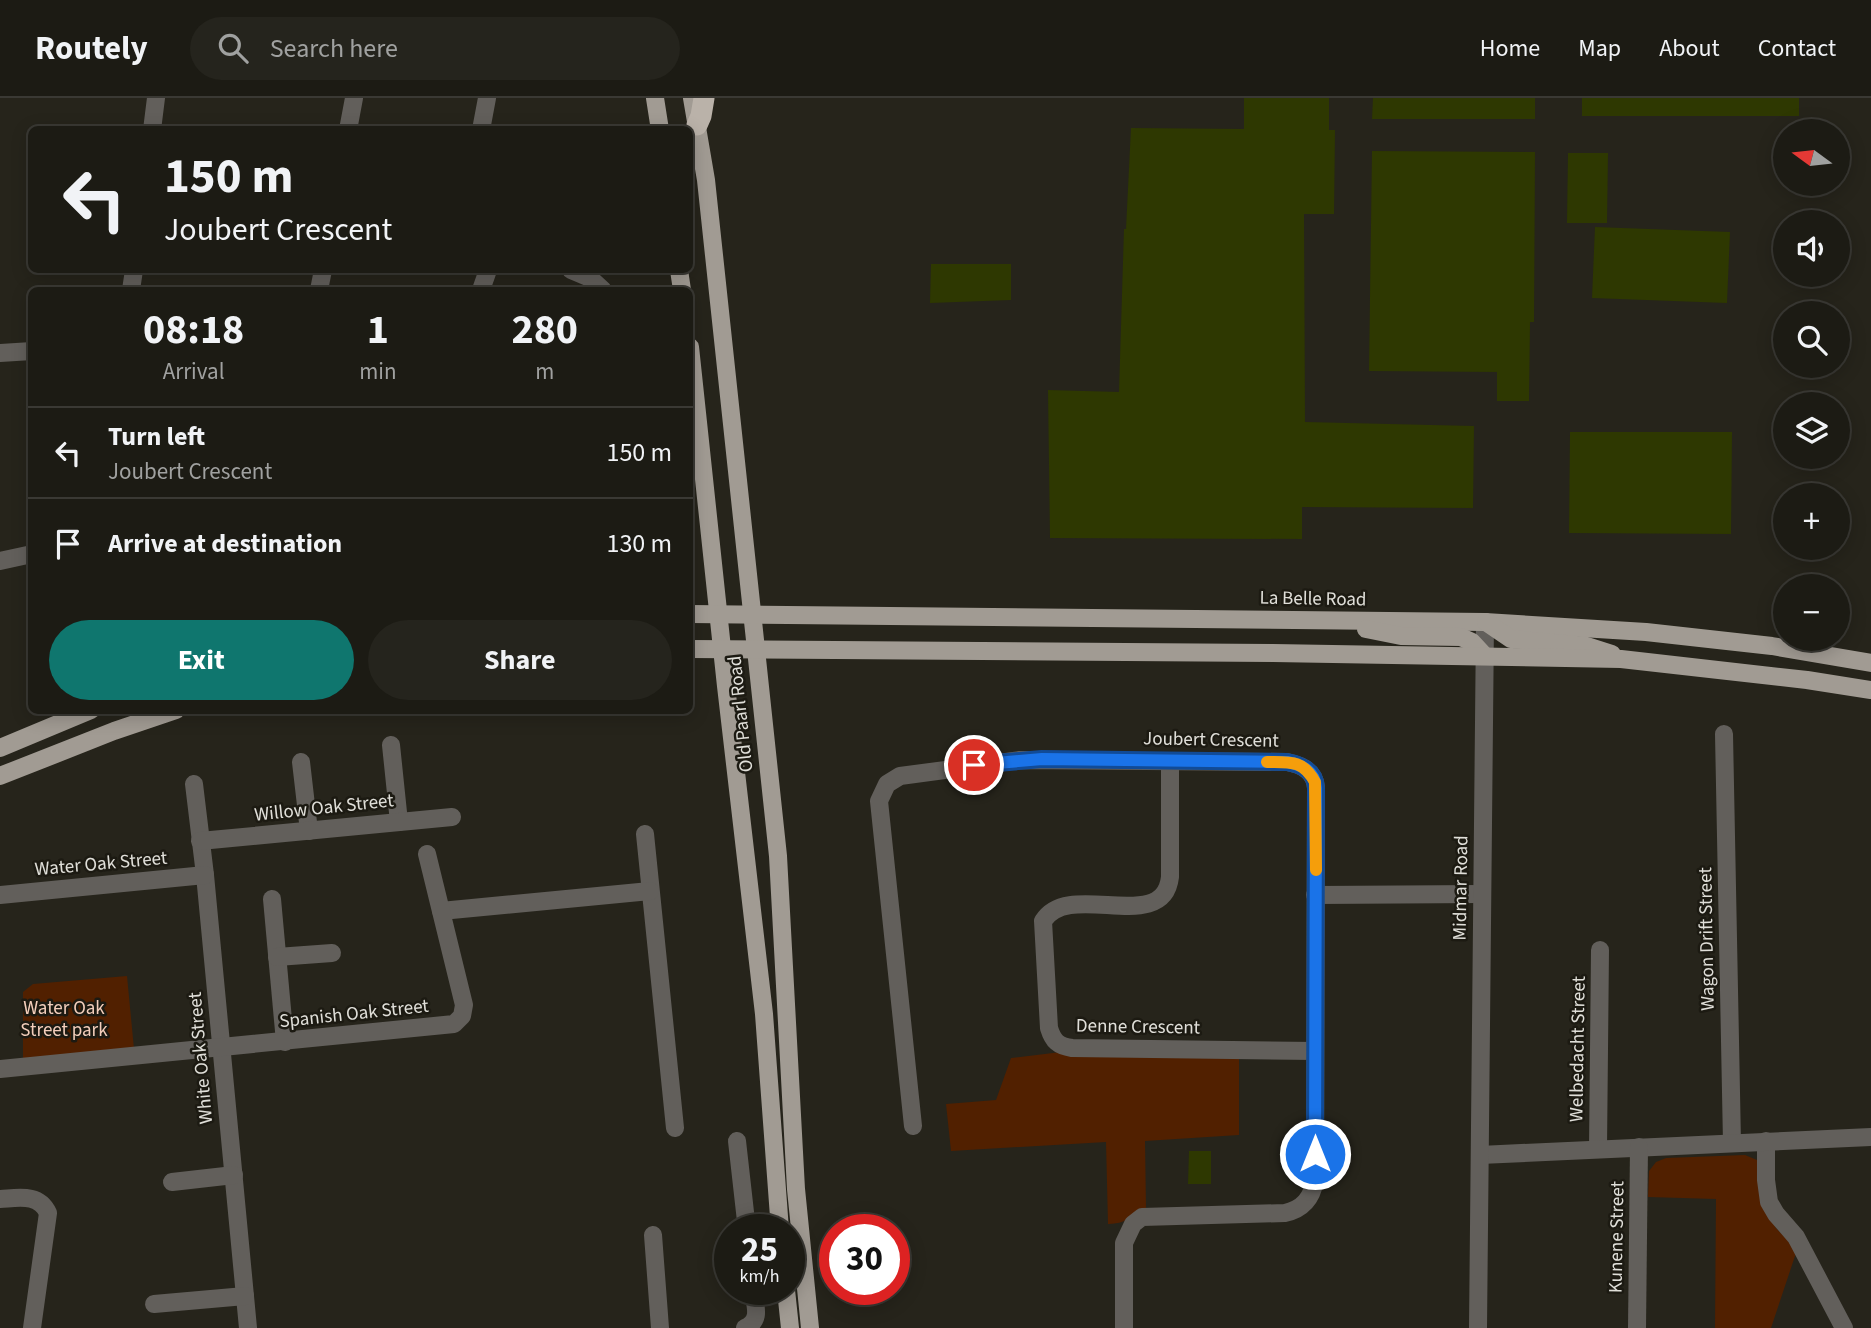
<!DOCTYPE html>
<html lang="en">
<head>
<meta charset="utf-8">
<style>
  body { margin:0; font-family:"Source Sans 3",sans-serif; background:#25241d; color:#f1f3f6; height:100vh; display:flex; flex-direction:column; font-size:26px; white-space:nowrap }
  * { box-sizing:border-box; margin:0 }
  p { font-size:23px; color:#a0a1a0 }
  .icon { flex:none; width:38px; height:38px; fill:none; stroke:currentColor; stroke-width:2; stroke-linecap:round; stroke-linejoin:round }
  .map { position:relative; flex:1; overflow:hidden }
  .sheet { position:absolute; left:28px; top:189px; width:665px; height:427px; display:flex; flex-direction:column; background:#1c1b14; border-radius:10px; box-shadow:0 4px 18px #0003,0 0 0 2px #3a3934 }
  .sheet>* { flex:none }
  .hud { position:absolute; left:28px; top:28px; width:665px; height:147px; border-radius:10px; box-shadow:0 4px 18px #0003,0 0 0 2px #3a3934; background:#1c1b14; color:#f1f3f6; overflow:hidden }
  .needle { width:46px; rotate:285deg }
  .controls { position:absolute; left:1773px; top:21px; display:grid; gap:14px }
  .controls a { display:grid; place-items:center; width:77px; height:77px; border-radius:50%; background:#1c1b14; box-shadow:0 4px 18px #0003,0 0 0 2px #3a3934; font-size:35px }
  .speed { position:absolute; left:714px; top:1116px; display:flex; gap:14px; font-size:35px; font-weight:700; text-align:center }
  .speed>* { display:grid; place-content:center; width:91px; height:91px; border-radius:50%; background:#1c1b14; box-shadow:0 4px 18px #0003,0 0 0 2px #3a3934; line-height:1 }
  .speed small { font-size:18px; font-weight:400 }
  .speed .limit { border:10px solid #d22; background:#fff; color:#111 }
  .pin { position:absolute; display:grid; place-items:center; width:60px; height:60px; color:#fff; margin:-30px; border:4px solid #fff; border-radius:50%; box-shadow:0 2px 7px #0007 }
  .me { position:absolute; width:77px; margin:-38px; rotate:0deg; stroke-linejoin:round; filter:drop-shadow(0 0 5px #0008) }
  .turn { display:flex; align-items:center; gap:24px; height:147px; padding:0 21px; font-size:32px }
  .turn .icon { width:91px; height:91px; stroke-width:2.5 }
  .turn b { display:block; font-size:49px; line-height:60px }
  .eta { display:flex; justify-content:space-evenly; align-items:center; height:119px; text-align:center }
  .eta b { font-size:42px; font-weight:700; line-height:49px }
  .button { display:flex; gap:14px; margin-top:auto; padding:14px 21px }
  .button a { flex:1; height:80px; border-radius:42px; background:#0f766e; color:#fff; font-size:28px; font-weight:700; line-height:80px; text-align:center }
  .button a+a { background:#25241d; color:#f1f3f6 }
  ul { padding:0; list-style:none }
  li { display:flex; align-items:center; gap:21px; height:91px; padding:0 21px; border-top:2px solid #3a3934 }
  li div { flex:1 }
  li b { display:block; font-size:26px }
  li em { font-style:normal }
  header { display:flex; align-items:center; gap:42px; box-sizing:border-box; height:98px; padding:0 35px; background:#1c1b14; border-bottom:2px solid #3a3934 }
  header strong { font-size:33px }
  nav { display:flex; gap:38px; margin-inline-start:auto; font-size:24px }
  .search { width:490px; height:63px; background:#25241d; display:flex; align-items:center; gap:18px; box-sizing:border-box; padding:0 24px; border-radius:38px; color:#a0a1a0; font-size:26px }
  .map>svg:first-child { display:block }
  .green { fill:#512000 }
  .building { fill:#2e3801 }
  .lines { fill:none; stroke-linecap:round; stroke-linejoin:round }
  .minor { stroke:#625f5b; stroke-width:18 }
  .major { stroke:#a19b93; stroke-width:18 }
  .highway { stroke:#bab2a9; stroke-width:21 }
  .route-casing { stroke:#114b97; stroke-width:18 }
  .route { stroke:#1a73e8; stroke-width:12 }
  .slow { stroke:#f59e0b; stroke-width:12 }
  .labels { text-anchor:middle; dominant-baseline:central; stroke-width:5; stroke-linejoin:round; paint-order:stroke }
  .street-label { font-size:19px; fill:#e0dfd9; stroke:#1c1a12 }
  .park-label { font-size:19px; fill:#f3cebb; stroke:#1c1a12 }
</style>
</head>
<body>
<header>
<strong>Routely</strong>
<div class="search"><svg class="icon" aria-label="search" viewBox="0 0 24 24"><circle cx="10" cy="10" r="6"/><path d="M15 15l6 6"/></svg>Search here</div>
<nav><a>Home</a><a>Map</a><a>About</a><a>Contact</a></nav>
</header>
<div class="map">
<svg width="1871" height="1230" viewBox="0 0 1871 1230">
  <rect width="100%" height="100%" fill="#26241b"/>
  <g class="green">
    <path d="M127,878L134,951L23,961V894L33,886Z"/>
    <path d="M1061,954L1239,958V1037L1145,1043L1146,1110C1127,1116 1133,1125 1108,1126L1106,1044L951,1053L946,1006L996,1002L1011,960Z"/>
    <path d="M1745,1057L1757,1062L1765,1112L1776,1130L1797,1152L1771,1230H1715L1716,1101L1648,1099L1649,1073L1656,1064L1666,1060Z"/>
  </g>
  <g class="building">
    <path d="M1244,0H1329V32H1335L1334,116H1304L1305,324L1474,328L1473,410L1302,409V441L1050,440L1048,292L1119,294L1124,131H1126L1131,30L1244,31Z"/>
    <path d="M1373,0H1535V21H1372Z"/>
    <rect x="1582" y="0" width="217" height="18"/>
    <path d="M1372,53L1535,54L1534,224H1530L1529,303H1497V274L1369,273Z"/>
    <path d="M1568,55H1608L1607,125H1567Z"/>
    <path d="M1595,129L1730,134L1727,205L1592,200Z"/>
    <path d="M931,166H1011V202L930,205Z"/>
    <path d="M1570,334H1732L1731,436L1569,435Z"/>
    <path d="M1189,1053H1211V1086H1188Z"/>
  </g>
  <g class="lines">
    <g class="minor">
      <path d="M152,32L156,0"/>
      <path d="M348,32L354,0"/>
      <path d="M481,32L487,0"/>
      <path d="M571,172L590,180L603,192"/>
      <path d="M131,192L134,172"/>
      <path d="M319,192L323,172"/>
      <path d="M481,192L488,172"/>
      <path d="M0,255L32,253"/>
      <path d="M0,463L32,456"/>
      <path d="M1724,636L1732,1045"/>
      <path d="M391,647L399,724"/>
      <path d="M1170,663V779C1163,838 1069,781 1043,823L1049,930C1053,943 1058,948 1072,950L1315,953"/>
      <path d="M301,664L309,733"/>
      <path d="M194,686L205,777L248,1230"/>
      <path d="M645,736L675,1030"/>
      <path d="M200,743L452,719"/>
      <path d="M0,797L205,777"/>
      <path d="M1315,797L1482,796"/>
      <path d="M272,801L285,944"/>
      <path d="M441,813L650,793"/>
      <path d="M277,859L332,855"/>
      <path d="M0,971L454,926L462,918L464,907L427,756"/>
      <path d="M913,1028L879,703L887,686L900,678L1020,662L1287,664C1302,667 1315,673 1316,690L1315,1082C1312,1100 1303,1111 1285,1115L1142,1119L1133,1126L1124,1145V1230"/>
      <path d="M737,1043L747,1132"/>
      <path d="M1766,1043V1082L1769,1104L1776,1116L1796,1139L1844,1230"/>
      <path d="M1598,1051L1600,852"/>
      <path d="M1480,1057L1871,1039"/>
      <path d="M172,1084L234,1077"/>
      <path d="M0,1101C18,1100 39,1095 48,1115L32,1230"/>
      <path d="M653,1137L660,1230"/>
      <path d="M154,1206L245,1198"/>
      <path d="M745,1230C762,1222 755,1208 753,1192"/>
      <path d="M1478,1230L1485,524"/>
      <path d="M1637,1230L1639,1049"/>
    </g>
    <g class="major">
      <path d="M655,0L660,32"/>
      <path d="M692,0L706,82L778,758L796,1091L810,1230"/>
      <path d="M679,172L682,192"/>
      <path d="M690,249L726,588L764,916L780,1132"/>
      <path d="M690,516L1485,524L1646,534L1772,548L1871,565"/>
      <path d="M1486,524L1511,541L1587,548L1612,556"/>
      <path d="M1366,531L1401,538L1461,539L1472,544L1484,557"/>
      <path d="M690,551L1273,555L1621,561L1807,582L1871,592"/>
      <path d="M0,650L91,612"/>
      <path d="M0,678L114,633L176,612"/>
      <path d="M786,1192L790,1230"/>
    </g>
    <path class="highway" d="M697,27L701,18L704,0"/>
  </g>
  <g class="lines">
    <g class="route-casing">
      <path id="route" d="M974,667L1042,661L1287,664C1303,667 1315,673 1316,690L1315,1056"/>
    </g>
    <use href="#route" class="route"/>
    <path class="slow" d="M1267,664C1291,664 1303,662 1315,684L1316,772"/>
  </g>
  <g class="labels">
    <g class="street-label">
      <text transform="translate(1313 501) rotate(1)">La Belle Road</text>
      <text transform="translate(741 616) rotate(-96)">Old Paarl Road</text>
      <text transform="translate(1211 642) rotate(1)">Joubert Crescent</text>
      <text transform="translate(324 710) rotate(-6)">Willow Oak Street</text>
      <text transform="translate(101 766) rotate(-5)">Water Oak Street</text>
      <text transform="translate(1461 790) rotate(-89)">Midmar Road</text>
      <text transform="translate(1707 841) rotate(-91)">Wagon Drift Street</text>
      <text transform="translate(354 916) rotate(-6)">Spanish Oak Street</text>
      <text transform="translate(1138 929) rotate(1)">Denne Crescent</text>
      <text transform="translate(1578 951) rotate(-89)">Welbedacht Street</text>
      <text transform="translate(201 960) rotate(-95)">White Oak Street</text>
      <text transform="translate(1617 1139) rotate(-89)">Kunene Street</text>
    </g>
    <g class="park-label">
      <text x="64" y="910">Water Oak<tspan x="64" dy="22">Street park</tspan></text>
    </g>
  </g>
</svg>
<div class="controls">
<a><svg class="needle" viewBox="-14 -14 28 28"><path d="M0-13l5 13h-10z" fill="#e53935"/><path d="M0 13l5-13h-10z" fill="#a0a1a0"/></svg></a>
<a><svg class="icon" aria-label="sound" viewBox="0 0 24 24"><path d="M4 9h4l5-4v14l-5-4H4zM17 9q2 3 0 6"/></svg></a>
<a><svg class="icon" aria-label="search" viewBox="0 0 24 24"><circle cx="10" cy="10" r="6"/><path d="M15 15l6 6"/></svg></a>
<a><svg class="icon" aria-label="layers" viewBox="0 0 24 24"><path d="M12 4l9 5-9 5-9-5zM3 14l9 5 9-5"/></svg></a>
<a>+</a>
<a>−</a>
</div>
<div class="speed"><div>25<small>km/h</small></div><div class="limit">30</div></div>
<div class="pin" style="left:974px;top:667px;background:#d93025"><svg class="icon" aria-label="arrive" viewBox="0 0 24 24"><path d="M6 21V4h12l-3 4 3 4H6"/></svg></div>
<svg class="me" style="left:1315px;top:1056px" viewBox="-20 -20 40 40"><circle r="17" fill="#1a73e8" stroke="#fff" stroke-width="3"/><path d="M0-11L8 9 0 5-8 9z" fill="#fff"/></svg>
<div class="hud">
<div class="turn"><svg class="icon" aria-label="left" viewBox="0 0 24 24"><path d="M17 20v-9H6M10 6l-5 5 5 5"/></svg><div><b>150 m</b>Joubert Crescent</div></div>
</div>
<section class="sheet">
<div class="eta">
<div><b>08:18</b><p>Arrival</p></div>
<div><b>1</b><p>min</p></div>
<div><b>280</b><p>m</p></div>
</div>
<ul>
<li><svg class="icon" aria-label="left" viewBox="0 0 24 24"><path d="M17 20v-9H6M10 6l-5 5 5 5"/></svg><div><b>Turn left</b><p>Joubert Crescent</p></div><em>150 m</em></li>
<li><svg class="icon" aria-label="arrive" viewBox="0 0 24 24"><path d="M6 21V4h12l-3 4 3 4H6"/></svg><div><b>Arrive at destination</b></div><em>130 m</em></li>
</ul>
<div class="button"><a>Exit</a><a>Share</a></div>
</section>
</div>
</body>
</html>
